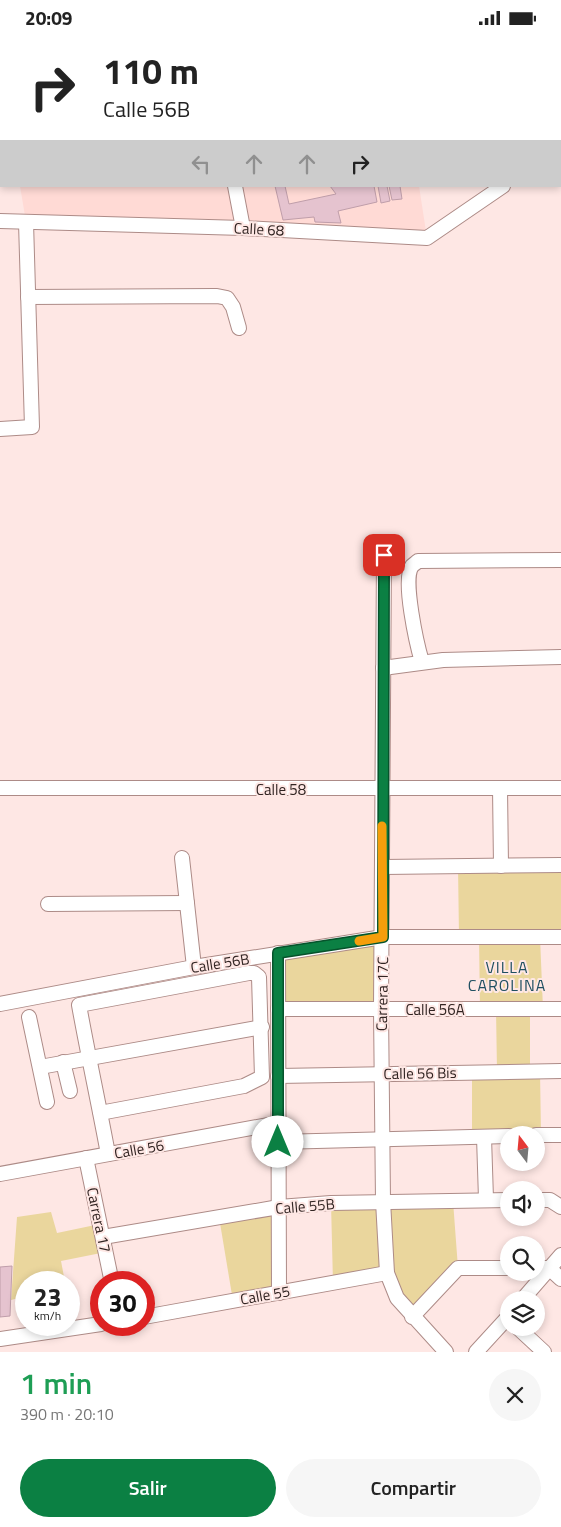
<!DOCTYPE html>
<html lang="es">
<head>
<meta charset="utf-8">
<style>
  body { margin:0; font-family:"Titillium Web",sans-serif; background:#f6f6f6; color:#222; height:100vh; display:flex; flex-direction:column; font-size:19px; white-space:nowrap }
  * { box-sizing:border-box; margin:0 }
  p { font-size:16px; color:#767676 }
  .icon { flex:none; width:28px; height:28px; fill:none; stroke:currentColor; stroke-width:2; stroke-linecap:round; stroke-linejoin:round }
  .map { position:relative; height:1317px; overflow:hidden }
  .panel { display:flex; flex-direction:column; background:#fff; flex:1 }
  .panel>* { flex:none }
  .hud { position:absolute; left:0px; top:0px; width:561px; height:152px; box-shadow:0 2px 8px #0003; background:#fff; color:#222; overflow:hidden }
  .needle { width:32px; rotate:344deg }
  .fabs { position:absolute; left:500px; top:1091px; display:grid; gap:10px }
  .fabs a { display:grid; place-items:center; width:45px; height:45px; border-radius:50%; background:#fff; box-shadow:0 2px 8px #0003; font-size:25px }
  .speed { position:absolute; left:15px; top:1236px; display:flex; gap:10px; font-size:25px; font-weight:700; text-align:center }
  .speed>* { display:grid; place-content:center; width:65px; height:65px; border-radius:50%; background:#fff; box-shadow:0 2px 8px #0003; line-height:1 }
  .speed small { font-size:12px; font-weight:400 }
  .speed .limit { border:8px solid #d22; background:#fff; color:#111 }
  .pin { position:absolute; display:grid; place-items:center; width:42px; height:42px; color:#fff; margin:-21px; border-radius:10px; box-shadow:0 2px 8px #0006 }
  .me { position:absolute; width:55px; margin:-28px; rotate:0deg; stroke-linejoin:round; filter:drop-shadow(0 0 4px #0008) }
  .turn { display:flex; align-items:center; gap:18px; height:105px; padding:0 20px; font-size:22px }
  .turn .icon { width:65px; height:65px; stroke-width:2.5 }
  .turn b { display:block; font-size:35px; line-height:42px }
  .lanes { display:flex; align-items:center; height:48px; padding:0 20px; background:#0003; justify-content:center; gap:25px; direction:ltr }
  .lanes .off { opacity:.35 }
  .round { display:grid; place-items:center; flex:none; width:52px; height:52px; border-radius:26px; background:#f6f6f6 }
  .head { display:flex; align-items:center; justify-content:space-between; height:85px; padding:0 20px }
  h1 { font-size:30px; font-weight:600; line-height:38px; color:#1e9e55 }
  .cta { display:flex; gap:10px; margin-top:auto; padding:10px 20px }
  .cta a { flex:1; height:58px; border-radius:30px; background:#0b8043; color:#fff; font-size:20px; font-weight:600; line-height:58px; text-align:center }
  .cta a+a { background:#f6f6f6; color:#222 }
  .status { display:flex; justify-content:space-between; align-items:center; height:35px; padding:0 25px; background:#fff; direction:ltr }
  .status svg { height:14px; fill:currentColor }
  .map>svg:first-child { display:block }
  .built { fill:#ffdad5 }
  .green { fill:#ead69d }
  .building { fill:#e5c3cf; stroke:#bf9eaa }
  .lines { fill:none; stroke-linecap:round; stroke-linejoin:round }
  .minor-casing { stroke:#ad8b87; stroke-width:16 }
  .minor { stroke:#fff; stroke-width:14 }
  .route-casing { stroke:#07532c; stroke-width:12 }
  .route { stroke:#0b8043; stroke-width:9 }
  .slow { stroke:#f59e0b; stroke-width:9 }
  .labels { text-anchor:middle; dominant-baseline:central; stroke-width:4; stroke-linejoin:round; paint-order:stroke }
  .street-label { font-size:15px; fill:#312422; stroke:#fee7e4 }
  .neighbourhood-label { font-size:16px; letter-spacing:1px; fill:#1f4f61; stroke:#fee7e4 }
</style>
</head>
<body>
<div class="status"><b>20:09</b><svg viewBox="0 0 49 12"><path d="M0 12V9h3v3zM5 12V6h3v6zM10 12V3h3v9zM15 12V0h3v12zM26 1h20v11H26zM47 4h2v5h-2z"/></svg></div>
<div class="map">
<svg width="561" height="1317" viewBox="0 0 561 1317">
  <rect width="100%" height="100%" fill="#fee7e4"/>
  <path class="built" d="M20,151H419L427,203L26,187Z"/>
  <g class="green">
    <path d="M561,830V902H540L543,974H530V1036H540L541,1100L472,1102V1037L497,1036L496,974H480L479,902H459L458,831Z"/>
    <path d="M383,902L381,974H278V918Z"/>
    <path d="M453,1166L458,1233L412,1282L387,1239L333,1248L331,1168Z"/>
    <path d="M279,1172V1258L233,1266L219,1182Z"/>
    <path d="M51,1177L57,1198L100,1189L106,1217L61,1226L65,1247L26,1248V1261L11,1265L17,1182Z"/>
  </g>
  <g class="building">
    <path d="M275,151H285L289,169L336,159L330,151H374L377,167L338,176L341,188L315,187L314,182L283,185Z"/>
    <path d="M378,151H387L390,166L381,168Z"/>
    <path d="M389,151H400L402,164L392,165Z"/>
    <path d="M12,1231L10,1281L0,1282V1232Z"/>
  </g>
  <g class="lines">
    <g class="minor-casing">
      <g id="minor">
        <path d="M205,0L206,1"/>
        <path d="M560,111H561"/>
        <path d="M235,151L243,193"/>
        <path d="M0,186L243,193L427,203L503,151"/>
        <path d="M28,262L217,261L227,263L233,272L239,293"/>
        <path d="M0,394L32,392L26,187"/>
        <path d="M384,520L381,974L383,1166L387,1238L397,1263L446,1317"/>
        <path d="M422,627C417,610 402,544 412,531C414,529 416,528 418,526L561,525"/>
        <path d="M383,633L443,625L561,622"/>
        <path d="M0,753H561"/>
        <path d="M500,753L501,831"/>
        <path d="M182,823L194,932"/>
        <path d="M383,832L561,830"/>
        <path d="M48,869L187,868"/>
        <path d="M278,918L279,1258"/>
        <path d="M0,969L194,932L383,902H561"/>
        <path d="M278,974H561"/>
        <path d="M29,982L47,1067"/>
        <path d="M63,1027L70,1056"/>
        <path d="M40,1032L262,992"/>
        <path d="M278,1041L561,1036"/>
        <path d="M100,1078L244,1051L262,1042L259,942L254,938H249L79,970C88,1020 99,1070 108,1119"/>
        <path d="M536,1100H561"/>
        <path d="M484,1102L486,1164"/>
        <path d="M278,1107L509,1101"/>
        <path d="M86,1123L112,1248"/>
        <path d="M0,1139L279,1088"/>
        <path d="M536,1165H550L561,1172"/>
        <path d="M103,1202L279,1172L331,1168L509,1165"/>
        <path d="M536,1233H549L561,1244"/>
        <path d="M522,1265L561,1220"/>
        <path d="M144,1282L387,1238"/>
        <path d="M412,1282L458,1233H509"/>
        <path d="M517,1292L544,1317"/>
        <path d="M0,1304L101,1289"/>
        <path d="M476,1317L509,1281"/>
      </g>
    </g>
    <use href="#minor" class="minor"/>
  </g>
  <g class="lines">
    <g class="route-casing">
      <path id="route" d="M278,1107V918L383,902L384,520"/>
    </g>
    <use href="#route" class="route"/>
    <path class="slow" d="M359,906L383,902L382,791"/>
  </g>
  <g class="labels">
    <g class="street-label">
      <text transform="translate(259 194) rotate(3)">Calle 68</text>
      <text x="281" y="754">Calle 58</text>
      <text transform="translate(220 928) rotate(-9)">Calle 56B</text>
      <text transform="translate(382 959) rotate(-89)">Carrera 17C</text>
      <text x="435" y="974">Calle 56A</text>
      <text transform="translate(420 1038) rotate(-1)">Calle 56 Bis</text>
      <text transform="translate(139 1114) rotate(-10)">Calle 56</text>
      <text transform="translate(305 1171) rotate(-5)">Calle 55B</text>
      <text transform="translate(99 1185) rotate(78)">Carrera 17</text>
      <text transform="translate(265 1260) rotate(-10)">Calle 55</text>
    </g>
    <g class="neighbourhood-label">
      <text x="507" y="932">VILLA<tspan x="507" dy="18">CAROLINA</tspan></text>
    </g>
  </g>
</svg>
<div class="fabs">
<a><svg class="needle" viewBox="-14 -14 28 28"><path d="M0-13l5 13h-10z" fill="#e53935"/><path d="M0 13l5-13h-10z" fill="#767676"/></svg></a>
<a><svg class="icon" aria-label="sound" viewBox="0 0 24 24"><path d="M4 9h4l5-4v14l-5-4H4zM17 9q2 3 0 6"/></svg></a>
<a><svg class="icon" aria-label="search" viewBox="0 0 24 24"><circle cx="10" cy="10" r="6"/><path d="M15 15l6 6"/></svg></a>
<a><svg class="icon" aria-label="layers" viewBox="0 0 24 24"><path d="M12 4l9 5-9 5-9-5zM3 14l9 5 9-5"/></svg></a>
</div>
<div class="speed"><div>23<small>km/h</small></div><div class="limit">30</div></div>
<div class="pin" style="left:384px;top:520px;background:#d93025"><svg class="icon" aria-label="arrive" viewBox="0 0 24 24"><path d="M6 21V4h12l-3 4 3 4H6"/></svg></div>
<svg class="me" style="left:278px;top:1107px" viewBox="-20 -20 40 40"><circle r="19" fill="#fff"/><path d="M0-13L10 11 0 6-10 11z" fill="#0b8043"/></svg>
<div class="hud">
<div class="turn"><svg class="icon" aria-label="right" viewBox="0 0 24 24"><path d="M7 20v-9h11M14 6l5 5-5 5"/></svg><div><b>110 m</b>Calle 56B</div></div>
<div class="lanes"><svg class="icon off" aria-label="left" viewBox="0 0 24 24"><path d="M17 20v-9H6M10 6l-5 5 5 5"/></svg><svg class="icon off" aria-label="ahead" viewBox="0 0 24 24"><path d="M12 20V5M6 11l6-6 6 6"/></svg><svg class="icon off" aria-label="ahead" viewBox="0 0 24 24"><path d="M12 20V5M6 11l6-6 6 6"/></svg><svg class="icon" aria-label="right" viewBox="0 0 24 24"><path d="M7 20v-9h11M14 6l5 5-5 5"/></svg></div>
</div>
</div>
<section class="panel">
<div class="head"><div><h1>1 min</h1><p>390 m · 20:10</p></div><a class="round"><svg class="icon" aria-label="close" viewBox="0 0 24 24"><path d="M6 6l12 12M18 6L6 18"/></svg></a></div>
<div class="cta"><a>Salir</a><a>Compartir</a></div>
</section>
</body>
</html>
